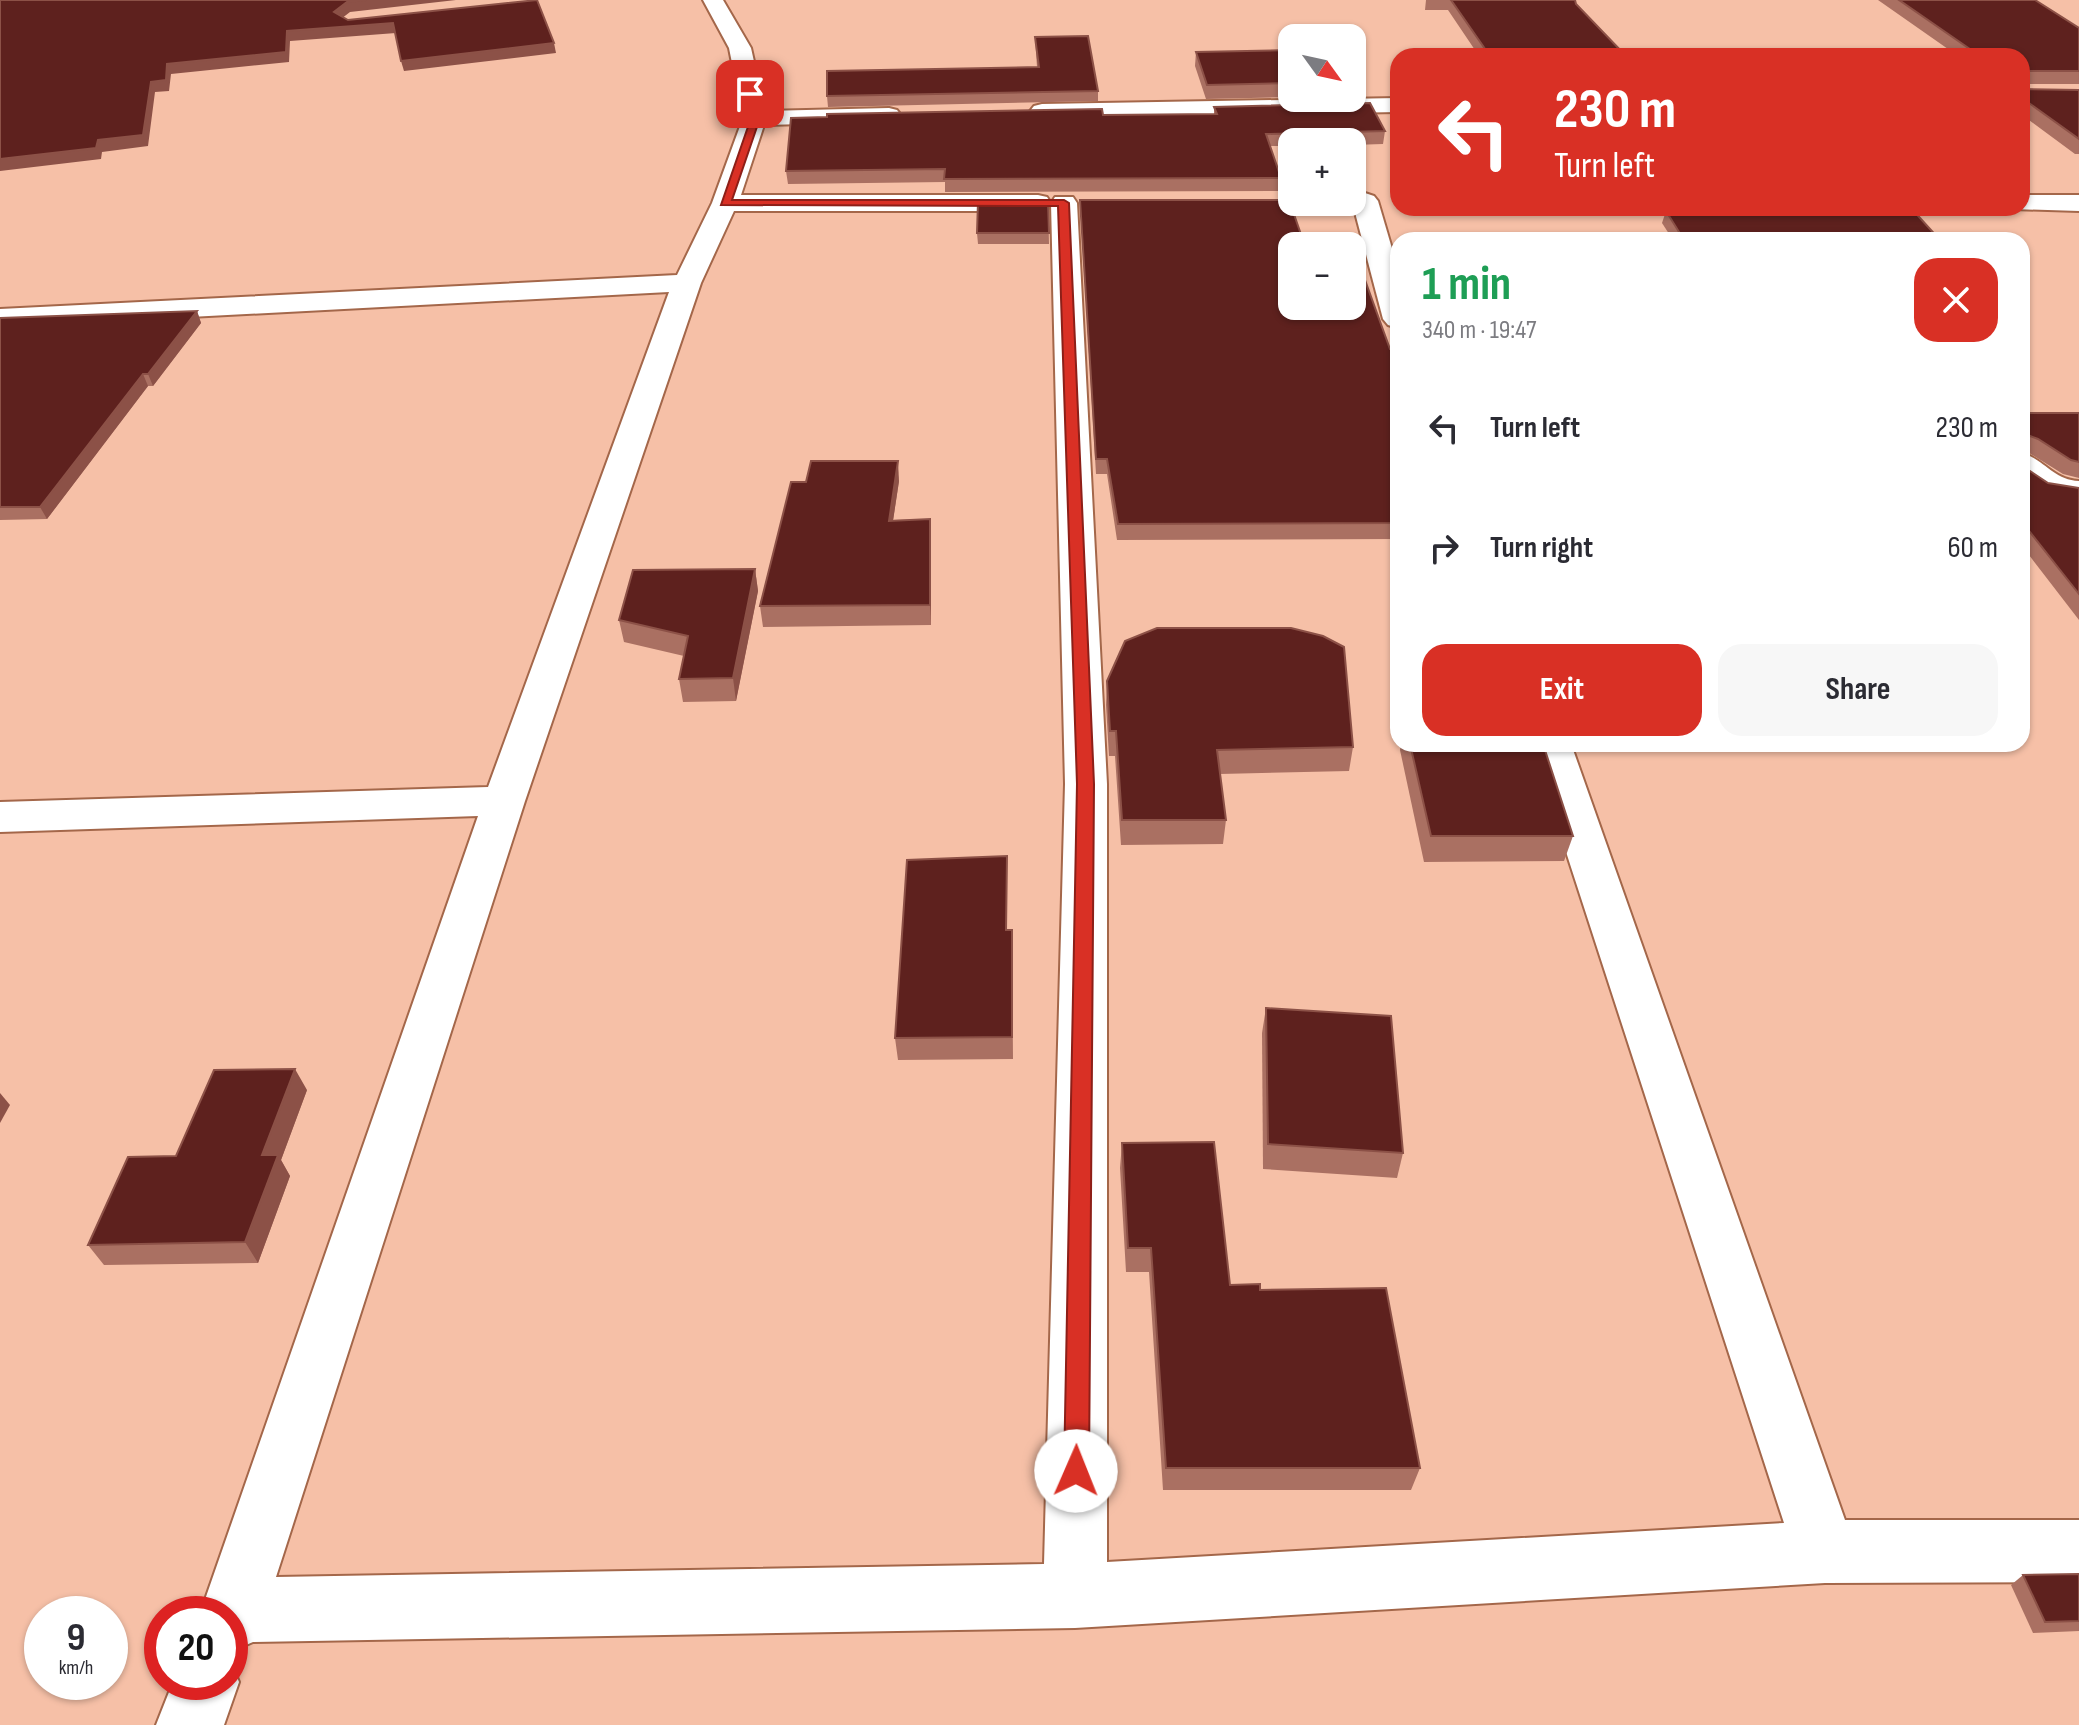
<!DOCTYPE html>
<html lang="en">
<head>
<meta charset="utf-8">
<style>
  body { margin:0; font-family:"Sofia Sans Condensed",sans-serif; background:#f7f7f7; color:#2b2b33; height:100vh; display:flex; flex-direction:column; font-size:30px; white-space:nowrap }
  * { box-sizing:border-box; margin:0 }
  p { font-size:26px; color:#7c7c81 }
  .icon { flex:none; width:44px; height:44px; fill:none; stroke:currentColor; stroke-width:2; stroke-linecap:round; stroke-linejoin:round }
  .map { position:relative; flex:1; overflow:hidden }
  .side { position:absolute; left:1390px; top:232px; width:640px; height:520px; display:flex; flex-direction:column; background:#fff; border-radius:24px; box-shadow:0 2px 6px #0004 }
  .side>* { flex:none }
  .banner { position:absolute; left:1390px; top:48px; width:640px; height:168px; border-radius:24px; box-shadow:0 2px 6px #0004; background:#d93025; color:#fff; overflow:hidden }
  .needle { width:52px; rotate:123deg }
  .fabs { position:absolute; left:1278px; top:24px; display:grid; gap:16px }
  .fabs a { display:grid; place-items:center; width:88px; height:88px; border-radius:16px; background:#fff; box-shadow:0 2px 6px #0004; font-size:40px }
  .speed { position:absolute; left:24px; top:1596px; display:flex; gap:16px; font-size:40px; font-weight:700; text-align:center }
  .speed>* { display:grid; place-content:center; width:104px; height:104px; border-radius:50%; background:#fff; box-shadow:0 2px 6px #0004; line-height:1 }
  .speed small { font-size:20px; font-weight:400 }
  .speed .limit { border:12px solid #d22; background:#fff; color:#111 }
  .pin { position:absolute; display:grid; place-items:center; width:68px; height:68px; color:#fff; margin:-34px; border-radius:16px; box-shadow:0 4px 12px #0006 }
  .me { position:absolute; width:88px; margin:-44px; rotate:1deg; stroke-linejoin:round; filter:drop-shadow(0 0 6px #0008) }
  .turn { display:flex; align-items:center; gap:28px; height:168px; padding:0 32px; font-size:36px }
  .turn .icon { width:104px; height:104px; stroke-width:2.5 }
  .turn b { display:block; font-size:56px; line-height:68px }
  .round { display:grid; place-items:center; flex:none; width:84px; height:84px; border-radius:24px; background:#f7f7f7 }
  .head { display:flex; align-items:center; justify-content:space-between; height:136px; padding:0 32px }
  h1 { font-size:48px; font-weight:700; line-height:60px; color:#1e9e55 }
  .cta { display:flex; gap:16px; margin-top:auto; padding:16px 32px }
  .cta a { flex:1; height:92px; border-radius:24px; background:#d93025; color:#fff; font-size:32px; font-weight:700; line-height:92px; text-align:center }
  .cta a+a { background:#f7f7f7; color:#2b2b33 }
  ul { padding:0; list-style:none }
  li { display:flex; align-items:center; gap:24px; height:120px; padding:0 32px }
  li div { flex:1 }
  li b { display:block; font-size:30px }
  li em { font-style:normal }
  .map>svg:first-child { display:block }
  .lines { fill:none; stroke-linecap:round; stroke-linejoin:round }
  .minor-casing { stroke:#a4674a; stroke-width:4 }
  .minor { fill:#fff; fill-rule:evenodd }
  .wall { fill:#aa7062 }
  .shaded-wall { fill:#8c5147 }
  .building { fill:#5e211e; stroke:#8c5147; stroke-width:2 }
  .route { fill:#d93025; stroke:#8d1f18; stroke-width:2 }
</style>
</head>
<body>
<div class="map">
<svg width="2079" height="1725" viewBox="0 0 2079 1725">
  <rect width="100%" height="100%" fill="#f6c0a7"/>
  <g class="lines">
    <g class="minor-casing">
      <g id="minor">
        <path d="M703,0H723L751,48L765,111L889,108L897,110L901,115L897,120L889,122L764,125L741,195H1038L1047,197L1051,203L1047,209L1038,211H734L701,283L525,801L276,1577L1044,1564L1065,784L1051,203L1055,197H1073L1077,203L1107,784V1562L1784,1523L1531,744H1571L1845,1520H2079V1582L1825,1583L1075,1628L253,1642L230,1652V1614H200L478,816L0,832V802L488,787L669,292L0,327V309L677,275L712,203L743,118L729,48Z"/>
        <path d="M1398,98V112L1042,118L1034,116L1030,111L1034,106L1042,104Z"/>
        <path d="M1365,193L1374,196L1378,201L1398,269V328L1388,325L1383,319L1352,201L1356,196Z"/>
        <path d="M2022,195H2079V211L2013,209L2022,208Z"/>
        <path d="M2022,453C2044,459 2053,480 2079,481V501L2042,495L2023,483Z"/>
        <path d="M230,1660L239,1682L224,1725H156L173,1682H230Z"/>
      </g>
    </g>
    <use href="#minor" class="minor"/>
  </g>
  <g class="wall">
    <path d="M1426,0H1575L1576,4L1626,56H1479L1448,10H1425Z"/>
    <path d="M1878,0H2035L2079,28V84H2025L2023,89L2079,90V154H2075L2022,115V56H1958Z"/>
    <path d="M1035,37L1098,91V101L828,107L827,96L1037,67Z"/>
    <path d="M1292,50V97L1206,99L1195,66L1196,52Z"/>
    <path d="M1352,65L1361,82L1359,96H1352Z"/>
    <path d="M1214,107L1385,131L1383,144L1352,145V142H1292V146H1270L1281,178L1280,191L945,192V182L788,184L786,171L1103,115L1214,114Z"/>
    <path d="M1080,200L1305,246L1390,349H1398V539L1117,540L1107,474H1096Z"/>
    <path d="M1048,202L1049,244H978L977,233Z"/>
    <path d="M1710,208H1911L1940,240H1673L1662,223L1666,211Z"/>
    <path d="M197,311L201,323L153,386H148L47,519L0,520V318Z"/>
    <path d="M2022,413H2079V478L2063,474L2026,451L2027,469L2048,483L2079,488V620L2022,546Z"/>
    <path d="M899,481L893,520L930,519L931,625L763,627L760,606Z"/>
    <path d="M755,569L758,591L736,701L683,702L679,679L684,656L624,642L619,620Z"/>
    <path d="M1107,681L1353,747L1349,771L1220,774L1226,820L1223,844L1121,845L1115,756H1109L1106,705Z"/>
    <path d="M1401,744H1543L1573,836L1564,861L1424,862L1400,750Z"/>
    <path d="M1007,856V930H1012L1013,1059L898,1060L895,1038Z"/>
    <path d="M1266,1008L1403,1153L1397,1178L1263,1169L1262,1033Z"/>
    <path d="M307,1090L281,1160L290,1176L258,1263L104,1265L88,1245L176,1156Z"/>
    <path d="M1122,1143L1230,1285L1260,1290L1420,1468L1411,1490H1163L1149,1272H1126L1120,1168Z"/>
    <path d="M2079,1574V1631L2033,1633L2011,1585L2023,1575Z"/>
  </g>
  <g class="shaded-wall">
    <path d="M366,0H456L350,12L337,22L334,12L347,2Z"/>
    <path d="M393,23L396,33L290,41L289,62L171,74L169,91L155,92L148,146L102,152L101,159L0,171V159L98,140L167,64L287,31Z"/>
    <path d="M554,43L556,53L404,71L401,61Z"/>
    <path d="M197,311L201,323L153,386L148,374Z"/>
    <path d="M143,374L148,386L47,519L40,507Z"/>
    <path d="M898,461L899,481L890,541L889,521Z"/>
    <path d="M930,519L931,539V625L930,605Z"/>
    <path d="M755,569L758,591L736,701L733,678Z"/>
    <path d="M295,1069L307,1090L281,1160L290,1176L258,1263L245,1242L262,1155Z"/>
    <path d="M0,1093L10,1105L0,1123Z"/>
  </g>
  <g class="building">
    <path d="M0,0H366L347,2L334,12L348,20L537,0L554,43L401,61L393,23L287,31L286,52L167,64L166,80L151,82L143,135L98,140L96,148L0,159Z"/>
    <path d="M1451,0H1575L1576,4L1626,56H1490Z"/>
    <path d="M1899,0H2035L2079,28V71H2027L2024,86L2022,85V56H1980Z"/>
    <path d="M1088,36L1098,91L827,96V71L1039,67L1035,37Z"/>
    <path d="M1292,50V83L1207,85L1196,52Z"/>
    <path d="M1352,65L1361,82H1352Z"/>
    <path d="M2022,89L2079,90V139L2022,98Z"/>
    <path d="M1370,103L1385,131L1266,134L1281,178L944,179L945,169L786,171L791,118L827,117V114L1102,109L1103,115L1217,114L1214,107Z"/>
    <path d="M1080,200H1289L1305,246H1292V306H1352V247H1353L1390,349H1398V523L1118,524L1107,459H1096Z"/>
    <path d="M978,202H1048L1049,233H977Z"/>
    <path d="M1719,208H1911L1940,240H1684L1666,211Z"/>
    <path d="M197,311L148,374H143L40,507H0V318Z"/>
    <path d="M2022,413H2079V462L2071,460L2038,439L2030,436L2026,439L2027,469L2048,483L2079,488V594L2022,522Z"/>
    <path d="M811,461H898L889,521L930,519V605L760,606L791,482H806Z"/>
    <path d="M755,569L733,678L679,679L688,636L619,620L633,570Z"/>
    <path d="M1157,628H1291L1323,636L1344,647L1353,747L1217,750L1226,820H1122L1116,731H1110L1107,681L1125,641Z"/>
    <path d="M1410,744H1543L1573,836H1431Z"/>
    <path d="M1007,856L1006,930H1012V1037L895,1038L907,860Z"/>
    <path d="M1266,1008L1391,1016L1403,1153L1268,1144Z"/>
    <path d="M295,1069L262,1155H278L245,1242L88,1245L128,1157L176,1156L214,1070Z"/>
    <path d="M1214,1142L1230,1285L1260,1284V1290L1386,1288L1420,1468H1166L1151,1248H1128L1122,1143Z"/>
    <path d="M2079,1574V1621L2045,1622L2023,1575Z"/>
  </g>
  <path class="route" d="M750,91L755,94L760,118L732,200H1064L1069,203L1094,784L1089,1471L1085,1480L1076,1483L1068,1480L1064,1471L1077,784L1058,206L721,205L751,118L745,94Z"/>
</svg>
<div class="fabs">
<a><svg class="needle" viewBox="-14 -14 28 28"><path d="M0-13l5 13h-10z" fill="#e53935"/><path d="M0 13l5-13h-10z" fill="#7c7c81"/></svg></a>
<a>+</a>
<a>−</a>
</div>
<div class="speed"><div>9<small>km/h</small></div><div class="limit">20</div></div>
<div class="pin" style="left:750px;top:94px;background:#d93025"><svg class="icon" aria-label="arrive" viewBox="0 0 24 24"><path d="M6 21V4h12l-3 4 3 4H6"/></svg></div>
<svg class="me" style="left:1076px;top:1471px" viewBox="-20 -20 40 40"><circle r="19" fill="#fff"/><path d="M0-13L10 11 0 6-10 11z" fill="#d93025"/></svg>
<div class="banner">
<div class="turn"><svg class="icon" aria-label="left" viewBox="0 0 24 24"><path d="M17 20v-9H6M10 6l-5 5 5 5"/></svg><div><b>230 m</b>Turn left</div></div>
</div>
<section class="side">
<div class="head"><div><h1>1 min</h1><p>340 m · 19:47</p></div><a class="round" style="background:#d93025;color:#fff"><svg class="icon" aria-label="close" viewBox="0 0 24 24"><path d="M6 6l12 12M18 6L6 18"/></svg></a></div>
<ul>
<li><svg class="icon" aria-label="left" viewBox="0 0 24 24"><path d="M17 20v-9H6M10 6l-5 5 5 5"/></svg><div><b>Turn left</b></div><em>230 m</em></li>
<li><svg class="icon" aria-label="right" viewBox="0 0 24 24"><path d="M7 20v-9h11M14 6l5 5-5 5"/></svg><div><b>Turn right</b></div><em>60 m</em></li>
</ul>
<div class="cta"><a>Exit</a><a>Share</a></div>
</section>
</div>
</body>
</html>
